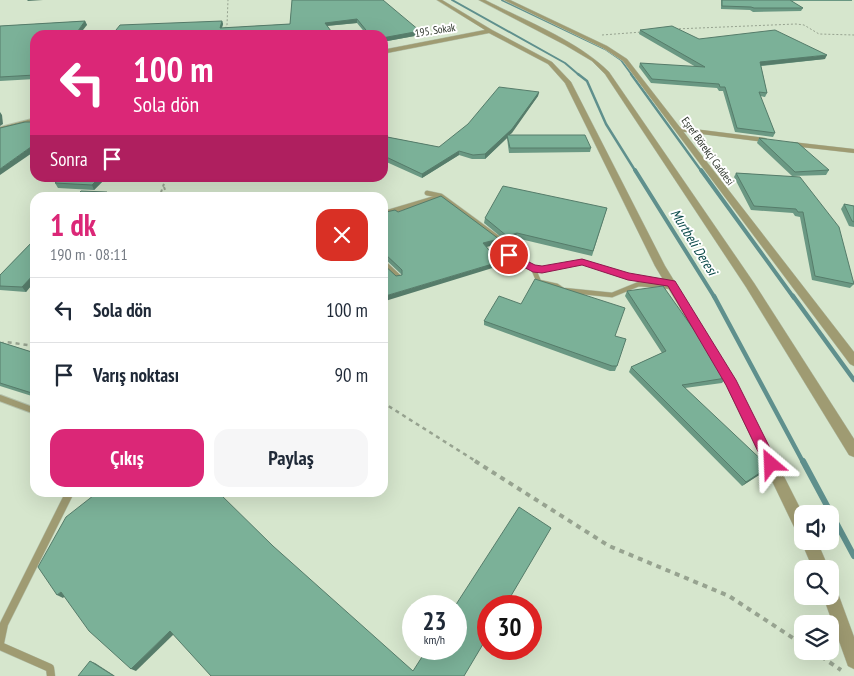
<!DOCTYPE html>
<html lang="tr">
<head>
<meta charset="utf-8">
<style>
  body { margin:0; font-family:"PT Sans Narrow",sans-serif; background:#f6f6f7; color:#1f2937; height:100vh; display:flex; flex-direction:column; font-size:19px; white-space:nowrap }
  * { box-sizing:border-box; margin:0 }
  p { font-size:16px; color:#747a83 }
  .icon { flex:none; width:28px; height:28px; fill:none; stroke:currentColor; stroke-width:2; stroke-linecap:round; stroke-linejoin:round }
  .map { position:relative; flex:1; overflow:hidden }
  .details { position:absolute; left:30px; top:192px; width:358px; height:305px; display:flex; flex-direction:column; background:#fff; border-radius:15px; box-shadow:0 5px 20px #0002 }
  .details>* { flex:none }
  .hud { position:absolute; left:30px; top:30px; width:358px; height:152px; border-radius:15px; box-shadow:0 5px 20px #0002; background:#db2777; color:#fff; overflow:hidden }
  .tools { position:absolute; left:794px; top:505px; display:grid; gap:10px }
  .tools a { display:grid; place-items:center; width:45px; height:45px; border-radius:10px; background:#fff; box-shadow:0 5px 20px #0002; font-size:25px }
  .speed { position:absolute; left:402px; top:595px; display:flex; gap:10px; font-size:25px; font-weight:700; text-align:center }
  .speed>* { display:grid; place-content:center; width:65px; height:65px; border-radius:50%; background:#fff; box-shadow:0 5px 20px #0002; line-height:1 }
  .speed small { font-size:12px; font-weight:400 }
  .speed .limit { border:8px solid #d22; background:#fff; color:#111 }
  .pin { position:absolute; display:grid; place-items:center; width:42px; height:42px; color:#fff; margin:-21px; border:2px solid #fff; border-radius:50%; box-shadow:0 1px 5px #0007 }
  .me { position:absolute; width:55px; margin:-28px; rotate:334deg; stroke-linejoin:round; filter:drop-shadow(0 0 4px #0008) }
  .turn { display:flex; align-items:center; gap:18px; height:105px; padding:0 20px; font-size:22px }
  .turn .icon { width:65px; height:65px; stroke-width:2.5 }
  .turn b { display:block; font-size:35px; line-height:42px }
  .then { display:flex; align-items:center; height:48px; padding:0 20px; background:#0003; gap:10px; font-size:19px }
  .round { display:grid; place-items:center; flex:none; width:52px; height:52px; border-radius:15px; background:#f6f6f7 }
  .summary { display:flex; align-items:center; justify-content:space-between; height:85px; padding:0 20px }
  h1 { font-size:30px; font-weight:700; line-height:38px; color:#db2777 }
  .primary-button { display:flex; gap:10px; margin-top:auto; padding:10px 20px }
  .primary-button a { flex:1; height:58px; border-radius:15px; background:#db2777; color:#fff; font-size:20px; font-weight:700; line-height:58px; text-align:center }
  .primary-button a+a { background:#f6f6f7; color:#1f2937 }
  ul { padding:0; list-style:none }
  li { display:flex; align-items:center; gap:15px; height:65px; padding:0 20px; border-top:1px solid #e0e1e3 }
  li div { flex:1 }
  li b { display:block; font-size:19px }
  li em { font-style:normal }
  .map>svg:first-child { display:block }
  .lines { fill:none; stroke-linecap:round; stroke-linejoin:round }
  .stream-far4 { stroke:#5f908d; stroke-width:2 }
  .stream-far3 { stroke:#5f908d; stroke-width:2.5 }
  .stream-far2 { stroke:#5f908d; stroke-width:4 }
  .stream-far1 { stroke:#5f908d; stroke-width:4.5 }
  .stream { stroke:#5f908d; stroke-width:6 }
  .service-far3-casing { stroke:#b5c3ad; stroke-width:4.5 }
  .service-far2-casing { stroke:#b5c3ad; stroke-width:5.5 }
  .service-far1-casing { stroke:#b5c3ad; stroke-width:8 }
  .service-casing { stroke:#b5c3ad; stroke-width:9 }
  .minor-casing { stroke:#b5c3ad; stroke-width:1 }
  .path-far3 { stroke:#97a390; stroke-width:1; stroke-dasharray:2 2; stroke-linecap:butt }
  .path-far2 { stroke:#97a390; stroke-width:2; stroke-dasharray:3 3; stroke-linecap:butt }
  .path-far1 { stroke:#97a390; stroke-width:2.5; stroke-dasharray:4 4; stroke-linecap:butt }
  .path { stroke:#97a390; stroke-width:4; stroke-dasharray:5 5; stroke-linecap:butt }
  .service-far3 { stroke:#9f9b72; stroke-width:4 }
  .service-far2 { stroke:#9f9b72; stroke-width:4.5 }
  .service-far1 { stroke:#9f9b72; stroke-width:6 }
  .service { stroke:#9f9b72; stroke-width:8 }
  .minor { fill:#9f9b72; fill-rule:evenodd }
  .wall { fill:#6a9883 }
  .shaded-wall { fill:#567c6a }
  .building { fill:#7bb198; stroke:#567c6a }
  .route { fill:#db2777; stroke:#8e194d }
  .labels { text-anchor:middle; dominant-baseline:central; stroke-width:4; stroke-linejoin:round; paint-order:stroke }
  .far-street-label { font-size:11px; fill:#30372d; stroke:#fff }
  .water-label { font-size:14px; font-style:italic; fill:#0a4949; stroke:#fff }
</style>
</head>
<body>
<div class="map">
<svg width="854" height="676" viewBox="0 0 854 676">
  <rect width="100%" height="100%" fill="#d6e6cd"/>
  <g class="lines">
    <g class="stream-far4">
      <path d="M452,0L565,63L579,75"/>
      <path d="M502,0L605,49L621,60L632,75"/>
    </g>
    <g class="stream-far3">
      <path d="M578,74L587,81L606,124L636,172"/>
      <path d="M631,74L702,172"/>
    </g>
    <g class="stream-far2">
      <path d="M635,170L715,298"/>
      <path d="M701,170L794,298"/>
    </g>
    <g class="stream-far1">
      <path d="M714,296L803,462"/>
      <path d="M793,296L854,380"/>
    </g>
    <path class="stream" d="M803,461L854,556"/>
    <g class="service-far3-casing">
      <g id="service-far3">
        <path d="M678,129L765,140"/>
        <path d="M792,144L854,151"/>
      </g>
    </g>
    <g class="service-far2-casing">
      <g id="service-far2">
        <path d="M427,193L441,196L501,240L509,255L533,268L542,270L583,262L628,277L671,283"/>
        <path d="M382,214L439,197"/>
        <path d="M382,261L399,277"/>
        <path d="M533,268L539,282L557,286L563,290L612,295L639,284L673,287"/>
      </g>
    </g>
    <g class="service-far1-casing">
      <path id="service-far1" d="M0,398L35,411"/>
    </g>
    <g class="service-casing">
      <g id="service">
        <path d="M0,643L4,624L70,492"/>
        <path d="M0,646L50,668L51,676"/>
      </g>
    </g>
    <g class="minor-casing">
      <g id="minor">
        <path d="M437,0H442L492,30L552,62L571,82L665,266L735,380L803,514L802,535L797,533L726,385L655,266L565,83L548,64L489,33L382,54V50L485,30Z"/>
        <path d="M479,0H485C524,20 578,41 609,72L754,283L854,439V457L849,455L746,287L605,74L592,61L565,45Z"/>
        <path d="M504,0H510L607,46L627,59L854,352V366L850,364L623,61L603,48Z"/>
        <path d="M35,118V122L0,131V127Z"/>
        <path d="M802,538V541H817L829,569H813L801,541Z"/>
        <path d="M830,586L836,588L854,637V669L848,666L823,596H830Z"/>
      </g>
    </g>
    <g class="path-far3">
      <path d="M675,29L796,24L804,25L819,34L854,35"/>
      <path d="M220,35L227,25L228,0"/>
      <path d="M602,35L642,32"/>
    </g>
    <g class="path-far2">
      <path d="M164,187L168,198"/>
      <path d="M159,198L166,178"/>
    </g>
    <g class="path-far1">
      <path d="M0,344L6,342L35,346"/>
      <path d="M382,402L477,462"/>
    </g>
    <g class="path">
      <path d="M475,461L609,546L729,596L802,644"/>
      <path d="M813,651L841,670"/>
    </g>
    <use href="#service-far3" class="service-far3"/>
    <use href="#service-far2" class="service-far2"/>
    <use href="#service-far1" class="service-far1"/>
    <use href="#service" class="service"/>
    <use href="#minor" class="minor"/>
  </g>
  <g class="wall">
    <path d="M292,0L420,31V35L382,42V35H367L357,23L327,26L112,35L222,21L223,24L222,28L290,24Z"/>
    <path d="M721,0H852V1H791L803,8L801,11L753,12L750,10L721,9Z"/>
    <path d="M85,21L87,25L35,35V79L0,81V26Z"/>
    <path d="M640,30L699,39L825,59L761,66L767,93L765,97L760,96L775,133L773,137L735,132L723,91H719L717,88L651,83L639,67L640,63L696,67L639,34Z"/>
    <path d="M539,92L538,96L509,135L591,148L590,152L509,153L507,138L485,159H472L459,155L422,178L382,160V136L439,147Z"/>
    <path d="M759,138L829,170L826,175L792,176L757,143Z"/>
    <path d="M736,173L800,177L854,284L850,288L812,280L800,217L795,216L793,213L751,210L734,177Z"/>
    <path d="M61,178H106L94,190L58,188L55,183Z"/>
    <path d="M844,204L854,206V227L849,226L841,209Z"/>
    <path d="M607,208L592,256L516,238L506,241L484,223L485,218Z"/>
    <path d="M398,212L499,239L498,243L487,247L499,266L396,276L402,275L384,258H382Z"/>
    <path d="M35,239V281L26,292L0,290V275Z"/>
    <path d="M627,291L726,378L722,383L685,388L765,471L742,486L629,372L631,367L662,353L625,296Z"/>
    <path d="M484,321L615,336L617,366L615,371H610L484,325Z"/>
    <path d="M0,342L35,353V397L0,386Z"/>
  </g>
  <g class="shaded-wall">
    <path d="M27,0H43L28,1Z"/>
    <path d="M357,19V23L325,26V23Z"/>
    <path d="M85,21L87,25L79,35H75Z"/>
    <path d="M222,21L223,24L220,32V28Z"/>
    <path d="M420,31V35L382,42V38Z"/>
    <path d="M827,55L825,59L758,66L760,62Z"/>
    <path d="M539,92L538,96L512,133L507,137V135V138L485,159V154Z"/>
    <path d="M0,112L2,115L3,124L0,126Z"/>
    <path d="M35,144V151L0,175V169Z"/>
    <path d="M459,151V155L422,178V174Z"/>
    <path d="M99,178H106L94,190L92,185Z"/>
    <path d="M107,192L109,197L108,198H102Z"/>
    <path d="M517,233L516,238L506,241L507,236Z"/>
    <path d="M499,239L498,243L483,248V243Z"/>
    <path d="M499,262V266L382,302V297Z"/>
    <path d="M35,273V281L26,292L22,287Z"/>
    <path d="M769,467L765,471L742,486L746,482Z"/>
    <path d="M61,592L66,595L63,598L57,595Z"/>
    <path d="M170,631L174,634L136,671L131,669Z"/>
    <path d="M90,661L95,663L115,676H114Z"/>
  </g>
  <g class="building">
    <path d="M292,0H383L420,31L382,38V35H370L357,19L325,23L334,35H112L120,25L222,21L220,28L290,24Z"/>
    <path d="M722,0H790L803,8H754L751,7L722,6Z"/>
    <path d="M85,21L75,35H35V75L0,77V26Z"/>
    <path d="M672,26L699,39L775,30L827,55L760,62L767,93L759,92L775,133L737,128L725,87H720L719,84L652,79L640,63L705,67L640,30Z"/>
    <path d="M499,87L539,92L512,129L485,154L473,155L459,151L422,174L382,155V136L439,147L468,124Z"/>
    <path d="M25,122H35V144L0,169V128Z"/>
    <path d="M507,135H585L591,148H510Z"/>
    <path d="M759,138L798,143L829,170L795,172Z"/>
    <path d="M736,173L800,177L839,227L854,284L815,276L803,212H798L796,209L754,206Z"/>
    <path d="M61,178H99L92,185L55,183Z"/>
    <path d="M503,186L607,208L593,251L517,233L507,236L485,218Z"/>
    <path d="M81,191L107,192L102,198H74Z"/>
    <path d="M441,196L499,239L483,243L499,262L382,297V263L396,276L402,275V270L384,253H382V213L395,210L398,212Z"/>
    <path d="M844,204L854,206V222L852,221Z"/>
    <path d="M35,239V273L22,287L0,286V275Z"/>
    <path d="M535,279L625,308L615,336L626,339L617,366H612L484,321L499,296L521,304Z"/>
    <path d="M663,286L709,351L726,378L682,385L769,467L746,482L631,367L666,351L627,291Z"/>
    <path d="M0,342L35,353V394L0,383Z"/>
    <path d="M98,492H218L273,546L413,671L427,649H456V606H455L519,507L551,528L505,606H489V634L464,676H211L170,631L131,669L89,631L61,592L57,595L38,567L66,517Z"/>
    <path d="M90,661L114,676H78Z"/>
  </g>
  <path class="route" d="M509,252L535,265L542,266L582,259L629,273L675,281L736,380L778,464L776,468L771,470L766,468L726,385L668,286L628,280L582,265L542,273L533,272L505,257V253Z"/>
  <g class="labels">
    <g class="far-street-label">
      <text transform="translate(435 30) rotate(-9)">195. Sokak</text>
      <text transform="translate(708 151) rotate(54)">Eşref Börekçi Caddesi</text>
    </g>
    <g class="water-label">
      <text transform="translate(694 242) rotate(58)">Murtbeli Deresi</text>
    </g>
  </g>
</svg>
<div class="tools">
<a><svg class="icon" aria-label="sound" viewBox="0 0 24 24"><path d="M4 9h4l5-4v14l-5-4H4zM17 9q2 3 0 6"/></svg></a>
<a><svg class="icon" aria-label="search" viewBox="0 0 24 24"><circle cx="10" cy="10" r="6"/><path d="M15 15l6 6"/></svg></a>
<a><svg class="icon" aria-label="layers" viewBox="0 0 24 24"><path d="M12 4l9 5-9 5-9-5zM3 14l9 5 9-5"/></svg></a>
</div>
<div class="speed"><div>23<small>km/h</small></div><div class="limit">30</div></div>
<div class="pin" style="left:509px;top:255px;background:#d93025"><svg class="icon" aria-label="arrive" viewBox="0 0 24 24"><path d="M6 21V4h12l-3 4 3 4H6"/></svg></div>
<svg class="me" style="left:771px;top:464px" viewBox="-20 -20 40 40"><path d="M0-17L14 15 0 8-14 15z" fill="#db2777" stroke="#fff" stroke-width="4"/></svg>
<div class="hud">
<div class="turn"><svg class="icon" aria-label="left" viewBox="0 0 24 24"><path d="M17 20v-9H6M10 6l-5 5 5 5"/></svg><div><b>100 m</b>Sola dön</div></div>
<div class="then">Sonra<svg class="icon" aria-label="arrive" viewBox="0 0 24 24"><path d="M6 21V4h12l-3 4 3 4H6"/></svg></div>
</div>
<section class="details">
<div class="summary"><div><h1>1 dk</h1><p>190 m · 08:11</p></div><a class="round" style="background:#d93025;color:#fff"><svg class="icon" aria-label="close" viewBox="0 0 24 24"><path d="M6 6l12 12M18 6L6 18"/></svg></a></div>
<ul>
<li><svg class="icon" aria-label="left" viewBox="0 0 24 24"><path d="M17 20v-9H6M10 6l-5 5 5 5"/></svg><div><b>Sola dön</b></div><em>100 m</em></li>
<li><svg class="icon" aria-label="arrive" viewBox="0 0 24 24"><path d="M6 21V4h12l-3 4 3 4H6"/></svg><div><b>Varış noktası</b></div><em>90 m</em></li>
</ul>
<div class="primary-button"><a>Çıkış</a><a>Paylaş</a></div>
</section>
</div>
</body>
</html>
